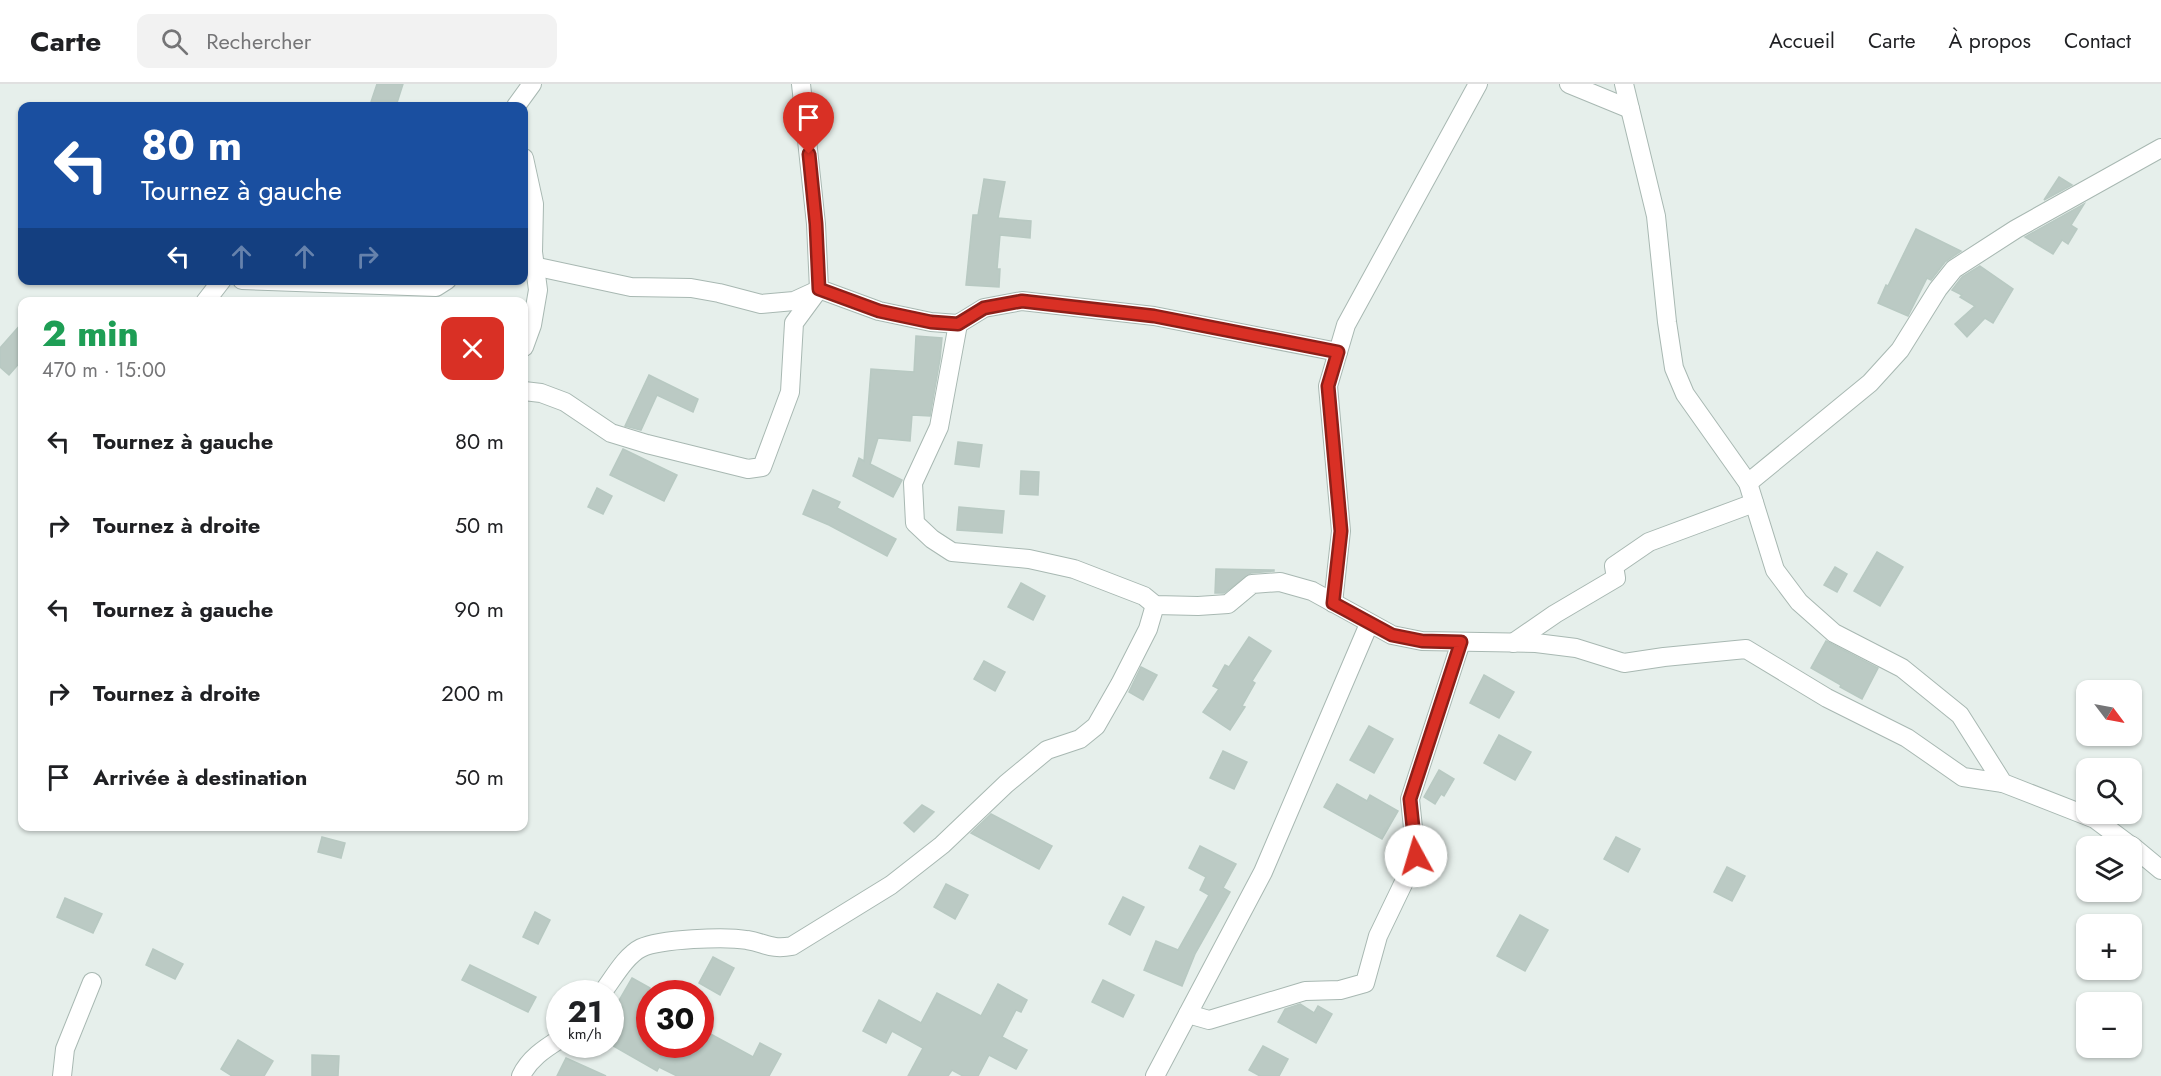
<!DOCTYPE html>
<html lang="fr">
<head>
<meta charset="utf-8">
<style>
  body { margin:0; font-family:Jost,sans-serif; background:#f2f2f2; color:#202124; height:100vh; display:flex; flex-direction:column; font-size:22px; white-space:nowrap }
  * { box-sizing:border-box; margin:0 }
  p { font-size:20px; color:#757577 }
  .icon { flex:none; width:33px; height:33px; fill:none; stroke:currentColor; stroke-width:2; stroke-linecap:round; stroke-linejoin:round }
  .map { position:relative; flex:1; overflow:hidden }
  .details { position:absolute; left:18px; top:213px; width:510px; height:534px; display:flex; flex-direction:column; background:#fff; border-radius:12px; box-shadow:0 2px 4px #0004 }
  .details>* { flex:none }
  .guide { position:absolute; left:18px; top:18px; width:510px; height:183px; border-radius:12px; box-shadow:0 2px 4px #0004; background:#1a4fa0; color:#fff; overflow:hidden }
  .needle { width:39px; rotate:122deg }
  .fabs { position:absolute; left:2076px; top:596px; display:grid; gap:12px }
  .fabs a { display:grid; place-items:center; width:66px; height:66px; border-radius:12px; background:#fff; box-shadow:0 2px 4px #0004; font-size:30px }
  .speed { position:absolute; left:546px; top:896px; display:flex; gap:12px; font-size:30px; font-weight:700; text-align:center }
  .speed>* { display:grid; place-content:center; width:78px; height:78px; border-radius:50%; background:#fff; box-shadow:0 2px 4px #0004; line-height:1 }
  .speed small { font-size:15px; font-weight:400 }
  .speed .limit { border:9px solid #d22; background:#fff; color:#111 }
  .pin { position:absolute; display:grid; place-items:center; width:51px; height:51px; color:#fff; margin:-62px -26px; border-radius:50% 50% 50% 0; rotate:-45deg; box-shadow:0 0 6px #0007 }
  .pin .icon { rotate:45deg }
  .me { position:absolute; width:66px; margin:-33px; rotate:354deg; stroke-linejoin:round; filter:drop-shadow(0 0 4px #0008) }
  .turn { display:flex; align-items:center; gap:21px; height:126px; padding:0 24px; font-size:27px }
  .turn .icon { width:78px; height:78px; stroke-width:2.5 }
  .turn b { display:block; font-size:42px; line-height:51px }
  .lanes { display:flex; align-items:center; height:57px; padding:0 24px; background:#0003; justify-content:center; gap:30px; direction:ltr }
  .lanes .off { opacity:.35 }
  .round { display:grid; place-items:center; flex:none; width:63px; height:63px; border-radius:12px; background:#f2f2f2 }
  .summary { display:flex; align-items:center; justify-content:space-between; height:102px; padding:0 24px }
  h1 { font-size:36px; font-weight:800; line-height:45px; color:#1e9e55 }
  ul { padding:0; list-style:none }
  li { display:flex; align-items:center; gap:18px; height:84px; padding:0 24px }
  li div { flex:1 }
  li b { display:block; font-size:22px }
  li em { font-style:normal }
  header { display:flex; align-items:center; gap:36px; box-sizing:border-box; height:84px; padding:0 30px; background:#fff; border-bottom:2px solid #e0e0e0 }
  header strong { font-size:28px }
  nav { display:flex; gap:33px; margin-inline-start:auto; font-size:21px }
  .search { width:420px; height:54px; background:#f2f2f2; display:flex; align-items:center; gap:15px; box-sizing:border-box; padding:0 21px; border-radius:12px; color:#757577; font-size:22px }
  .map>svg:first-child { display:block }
  .building { fill:#bbcac4; stroke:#b8c9c2; stroke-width:1.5 }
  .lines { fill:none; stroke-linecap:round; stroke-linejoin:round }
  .minor-casing { stroke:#a8b8b2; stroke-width:20 }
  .minor { stroke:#fff; stroke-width:18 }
  .route-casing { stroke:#8d1f18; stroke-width:15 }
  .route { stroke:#d93025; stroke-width:10 }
</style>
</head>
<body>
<header>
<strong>Carte</strong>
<div class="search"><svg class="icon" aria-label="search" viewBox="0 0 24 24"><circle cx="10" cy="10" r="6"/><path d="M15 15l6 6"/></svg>Rechercher</div>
<nav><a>Accueil</a><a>Carte</a><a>À propos</a><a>Contact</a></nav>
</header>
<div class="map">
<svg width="2161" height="992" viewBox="0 0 2161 992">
  <rect width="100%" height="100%" fill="#e6efeb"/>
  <g class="building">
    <path d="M377,0H403L396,22H385L371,18Z"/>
    <path d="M2059,93L2072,101L2044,116Z"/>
    <path d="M984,95L1005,98L998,134L1031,137L1030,154L1000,151L997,185H1000L999,203L966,201L973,131H978Z"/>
    <path d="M2084,120L2071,141L2077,145L2068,160L2062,156L2053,170L2025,153Z"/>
    <path d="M1916,145L1961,167L1945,178L1931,196L1927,194L1908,232L1878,219L1886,201L1888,202Z"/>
    <path d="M1980,182L2013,205L1993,239L1985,234L1967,253L1955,240L1975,222L1960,213L1962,211L1952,206L1962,193Z"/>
    <path d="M22,239V276L9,291L0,283V264Z"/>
    <path d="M916,252L942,254L940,275L930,332L912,331L910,357L878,354L870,380L902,396L893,413L853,392L859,374L864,377L871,285L914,288Z"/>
    <path d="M649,291L698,315L693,328L657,311L641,346L625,342Z"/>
    <path d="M958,358L982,361L979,383L955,380Z"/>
    <path d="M623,365L677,391L664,417L610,391Z"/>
    <path d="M1021,387L1039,388L1038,411L1020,410Z"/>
    <path d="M597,404L612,412L603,430L588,423Z"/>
    <path d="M813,406L840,418L837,424L896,455L887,472L829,441L803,430Z"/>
    <path d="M959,423L1004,427L1002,449L957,446Z"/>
    <path d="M1877,468L1903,483L1880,522L1854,507Z"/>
    <path d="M1835,483L1847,490L1837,508L1824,501Z"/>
    <path d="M1216,485L1274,486V487L1251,489L1224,509H1215Z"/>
    <path d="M1021,499L1045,512L1033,536L1008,523Z"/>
    <path d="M1249,553L1271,567L1252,597L1255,599L1242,622L1245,623L1230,646L1203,628L1219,605L1213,602L1225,581L1229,583Z"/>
    <path d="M1826,557L1878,584L1862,615L1840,603L1841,601L1811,584Z"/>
    <path d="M984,577L1005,588L995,607L974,595Z"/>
    <path d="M1141,583L1157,591L1143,616L1129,608Z"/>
    <path d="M1484,591L1514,608L1499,634L1470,619Z"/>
    <path d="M1369,642L1393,655L1374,689L1350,676Z"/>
    <path d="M1499,651L1531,668L1515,696L1484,679Z"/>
    <path d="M1223,667L1247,678L1234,705L1210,694Z"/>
    <path d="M1439,686L1454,695L1444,712L1441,710L1435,720L1424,713Z"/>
    <path d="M1337,700L1367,717L1370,711L1398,727L1382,755L1324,723Z"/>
    <path d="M922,721L934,728L914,748L904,739Z"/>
    <path d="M991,730L1052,762L1039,785L971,749Z"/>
    <path d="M322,753L345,759L341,774L318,768Z"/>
    <path d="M1616,753L1640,765L1628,788L1604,775Z"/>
    <path d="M1200,762L1236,780L1223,804L1230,808L1195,870L1182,902L1144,886L1156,857L1178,866L1209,811L1200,806L1206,793L1189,784Z"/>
    <path d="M1727,783L1745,792L1732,817L1714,808Z"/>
    <path d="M946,800L968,811L955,835L934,823Z"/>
    <path d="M1123,813L1144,823L1130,851L1109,840Z"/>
    <path d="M65,814L102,830L93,849L57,833Z"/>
    <path d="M535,828L550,836L538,860L523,853Z"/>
    <path d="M1520,831L1548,846L1525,887L1497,872Z"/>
    <path d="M153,865L183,880L175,895L146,881Z"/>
    <path d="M713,873L734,884L720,911L699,899Z"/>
    <path d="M470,881L536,913L528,928L462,896Z"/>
    <path d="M632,894L650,904V960H701L707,948L753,973L760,959L781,970L769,992H677L659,983L657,987L610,960V944L623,923L617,920Z"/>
    <path d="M1103,896L1134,911L1123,933L1092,918Z"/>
    <path d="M998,900L1027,916L1021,928L1016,926L1002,953L1027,966L1016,985L989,971L978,992H963L952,986L948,992H908L923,964L892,947L886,959L863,947L879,916L921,939L937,909L981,932Z"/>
    <path d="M1300,920L1314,929L1318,922L1332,930L1316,959L1278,938L1285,925Z"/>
    <path d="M238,956L273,977L264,992H232L221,985Z"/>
    <path d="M1263,962L1288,975L1279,992H1260L1249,986Z"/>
    <path d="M312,971L339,972L338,992H312Z"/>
    <path d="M566,974L606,992H557Z"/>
  </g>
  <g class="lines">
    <g class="minor-casing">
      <g id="minor">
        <path d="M801,0L816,140L819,205L879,227L931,238L958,240L984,224L1022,217L1154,232L1338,268"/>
        <path d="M1569,0L1630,25"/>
        <path d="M1624,0L1656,132L1667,238L1674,284L1685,310L1748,399L1775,486L1799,518L1834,549L1902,584L1960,631L2003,699L2095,735L2131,762"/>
        <path d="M516,22L532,0"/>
        <path d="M524,74L534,120L533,168L538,206L532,241L524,263"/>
        <path d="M524,180L631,203L691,204L719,209L761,220L794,217L818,206"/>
        <path d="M242,196L436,203L447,196"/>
        <path d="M205,218L222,196"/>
        <path d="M958,240L939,343L913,399L915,439L932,455L952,468L1029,475L1074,485L1144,512L1155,521L1198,522L1228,520L1252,500L1280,498L1312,507L1392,551L1422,557L1536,559L1576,564L1624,579L1664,573L1746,565L1827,614L1907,654L1963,693L2003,699"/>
        <path d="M524,307L541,309L565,318L611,349L647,360L748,385L762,383L790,308L794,239L819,205"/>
        <path d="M1748,399L1870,299L1900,266L1938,205L1954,185L2016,145L2161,64"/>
        <path d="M1333,519L1341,447L1328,302L1346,241L1478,0"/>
        <path d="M1513,559L1555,530L1616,494L1614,482L1649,458L1754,419"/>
        <path d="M2132,762L2161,786"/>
        <path d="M602,909C613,895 625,872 641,864C660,855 725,852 747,856C766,859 770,866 792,862L891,801L942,761L1006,700L1047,666L1080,655L1096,642L1120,600L1148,545L1155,521"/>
        <path d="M1188,930L1209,936L1305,907L1340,906L1365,899L1378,852L1416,773L1410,715L1461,558"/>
        <path d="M62,992L65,965L92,898"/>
        <path d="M521,992C529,975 544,965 560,955"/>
        <path d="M1155,992L1263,788L1369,540"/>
      </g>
    </g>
    <use href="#minor" class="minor"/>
  </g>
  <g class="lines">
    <g class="route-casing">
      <path id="route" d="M809,70L816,140L819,205L879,227L931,238L958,240L984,224L1022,217L1154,232L1338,268L1328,302L1341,447L1333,519L1392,551L1422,557L1461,558L1410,715L1416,772"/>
    </g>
    <use href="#route" class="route"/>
  </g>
</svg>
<div class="fabs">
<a><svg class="needle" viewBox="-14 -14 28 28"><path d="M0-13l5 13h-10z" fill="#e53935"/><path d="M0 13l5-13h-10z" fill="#757577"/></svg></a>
<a><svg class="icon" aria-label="search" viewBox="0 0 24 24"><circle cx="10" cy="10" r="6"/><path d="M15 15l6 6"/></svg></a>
<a><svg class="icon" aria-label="layers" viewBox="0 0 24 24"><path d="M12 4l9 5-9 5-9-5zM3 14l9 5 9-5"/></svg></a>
<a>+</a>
<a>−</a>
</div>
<div class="speed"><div>21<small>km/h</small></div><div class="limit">30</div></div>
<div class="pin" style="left:809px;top:70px;background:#d93025"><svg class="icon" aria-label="arrive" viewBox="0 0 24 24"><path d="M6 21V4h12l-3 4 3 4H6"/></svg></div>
<svg class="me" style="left:1416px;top:772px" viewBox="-20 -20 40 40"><circle r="19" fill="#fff"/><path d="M0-13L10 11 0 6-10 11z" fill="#d93025"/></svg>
<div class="guide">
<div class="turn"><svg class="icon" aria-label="left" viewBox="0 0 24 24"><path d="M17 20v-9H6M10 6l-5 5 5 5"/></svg><div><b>80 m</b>Tournez à gauche</div></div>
<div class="lanes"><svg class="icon" aria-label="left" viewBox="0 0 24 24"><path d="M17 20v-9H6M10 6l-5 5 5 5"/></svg><svg class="icon off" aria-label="ahead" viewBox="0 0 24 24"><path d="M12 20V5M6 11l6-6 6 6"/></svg><svg class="icon off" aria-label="ahead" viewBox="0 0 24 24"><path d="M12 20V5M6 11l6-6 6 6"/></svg><svg class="icon off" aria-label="right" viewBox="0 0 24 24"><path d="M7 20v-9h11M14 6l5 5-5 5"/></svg></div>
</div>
<section class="details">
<div class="summary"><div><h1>2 min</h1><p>470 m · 15:00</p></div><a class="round" style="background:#d93025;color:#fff"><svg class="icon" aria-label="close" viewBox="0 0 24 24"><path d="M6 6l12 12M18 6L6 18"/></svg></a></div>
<ul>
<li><svg class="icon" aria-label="left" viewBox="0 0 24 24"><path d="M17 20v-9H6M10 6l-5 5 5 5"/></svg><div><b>Tournez à gauche</b></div><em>80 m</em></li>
<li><svg class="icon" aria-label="right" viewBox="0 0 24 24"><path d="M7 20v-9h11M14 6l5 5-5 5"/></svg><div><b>Tournez à droite</b></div><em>50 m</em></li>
<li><svg class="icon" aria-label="left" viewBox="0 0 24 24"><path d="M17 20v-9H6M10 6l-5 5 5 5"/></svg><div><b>Tournez à gauche</b></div><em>90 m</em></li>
<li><svg class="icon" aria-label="right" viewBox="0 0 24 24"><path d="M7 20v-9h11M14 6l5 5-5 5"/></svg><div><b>Tournez à droite</b></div><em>200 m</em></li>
<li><svg class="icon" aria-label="arrive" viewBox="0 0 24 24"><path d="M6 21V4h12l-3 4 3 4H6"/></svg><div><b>Arrivée à destination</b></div><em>50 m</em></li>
</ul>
</section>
</div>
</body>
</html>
